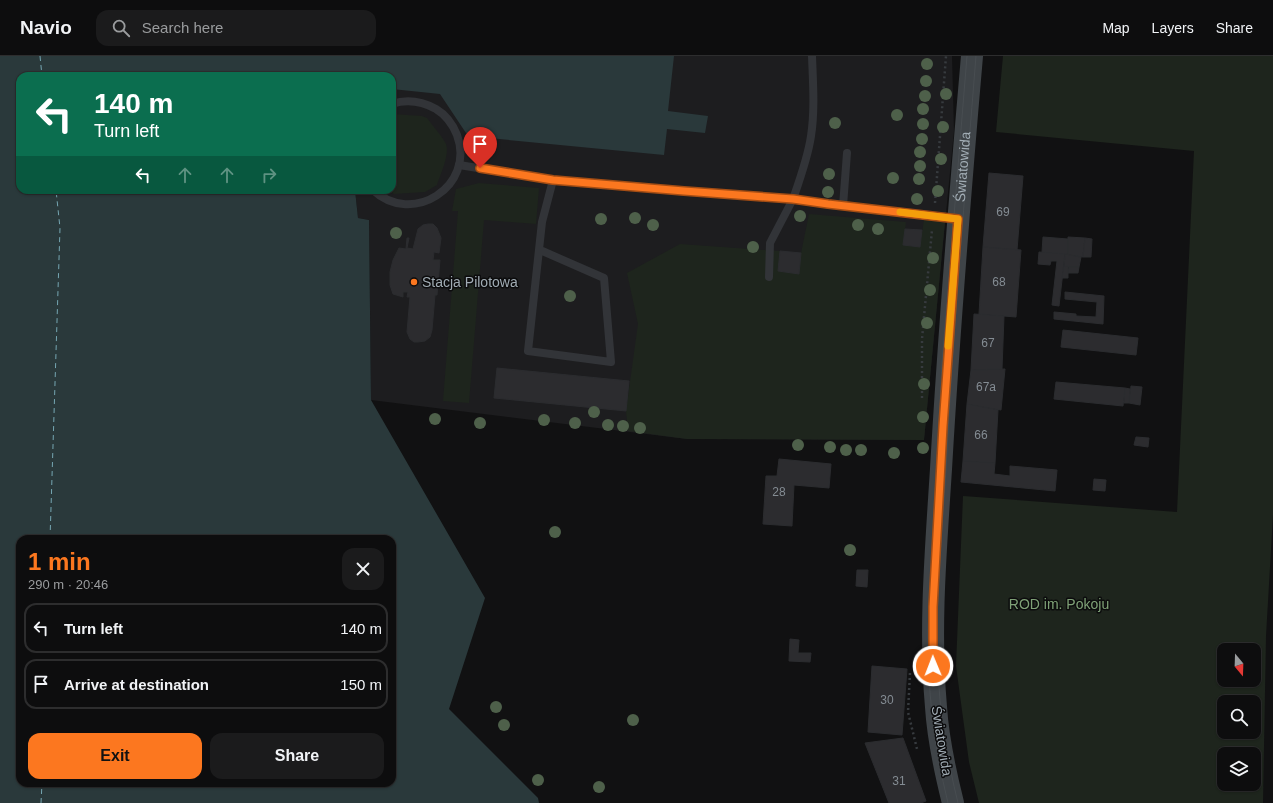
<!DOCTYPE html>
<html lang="en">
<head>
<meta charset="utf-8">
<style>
  body { margin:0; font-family:Helvetica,sans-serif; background:#1b1b1c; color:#f1f3f6; height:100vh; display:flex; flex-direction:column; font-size:15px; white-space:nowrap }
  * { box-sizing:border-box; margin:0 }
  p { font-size:13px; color:#9a9c9e }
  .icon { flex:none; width:22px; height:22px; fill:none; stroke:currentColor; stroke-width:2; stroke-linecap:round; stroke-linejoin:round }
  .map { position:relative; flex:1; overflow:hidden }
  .drawer { position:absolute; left:16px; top:479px; width:380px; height:252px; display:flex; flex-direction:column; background:#0d0d0e; border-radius:12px; box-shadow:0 1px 3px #0004,0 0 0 1px #2d2d2e }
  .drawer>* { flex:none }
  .hud { position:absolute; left:16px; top:16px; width:380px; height:122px; border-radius:12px; box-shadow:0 1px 3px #0004,0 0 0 1px #2d2d2e; background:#0b6e4f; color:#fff; overflow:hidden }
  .needle { width:26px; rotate:161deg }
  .buttons { position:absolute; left:1217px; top:587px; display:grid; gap:8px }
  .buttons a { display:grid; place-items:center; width:44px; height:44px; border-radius:8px; background:#0d0d0e; box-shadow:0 1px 3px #0004,0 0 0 1px #2d2d2e; font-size:20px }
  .pin { position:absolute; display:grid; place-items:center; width:34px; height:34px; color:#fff; margin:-41px -17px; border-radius:50% 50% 50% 0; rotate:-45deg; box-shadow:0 0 4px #0007 }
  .pin .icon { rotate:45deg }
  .me { position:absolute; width:44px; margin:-22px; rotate:359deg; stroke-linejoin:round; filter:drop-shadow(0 0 3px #0008) }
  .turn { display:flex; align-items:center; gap:14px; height:84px; padding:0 12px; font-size:18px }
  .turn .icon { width:52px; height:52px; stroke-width:2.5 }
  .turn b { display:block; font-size:28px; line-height:34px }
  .lanes { display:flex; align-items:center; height:38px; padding:0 12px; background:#0003; justify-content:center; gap:20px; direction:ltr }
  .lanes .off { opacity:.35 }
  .round { display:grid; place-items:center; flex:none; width:42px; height:42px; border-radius:12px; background:#1b1b1c }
  .overview { display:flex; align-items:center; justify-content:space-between; height:68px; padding:0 12px }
  h1 { font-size:24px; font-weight:700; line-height:30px; color:#fc771f }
  .primary-button { display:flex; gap:8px; margin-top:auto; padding:8px 12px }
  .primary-button a { flex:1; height:46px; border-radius:12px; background:#fc771f; color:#111; font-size:16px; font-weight:700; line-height:46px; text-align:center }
  .primary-button a+a { background:#1b1b1c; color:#f1f3f6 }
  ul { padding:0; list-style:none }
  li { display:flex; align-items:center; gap:12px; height:50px; margin:0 8px 6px; padding:0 4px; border:2px solid #2d2d2e; border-radius:12px }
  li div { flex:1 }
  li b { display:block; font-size:15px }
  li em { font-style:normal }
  header { display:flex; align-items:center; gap:24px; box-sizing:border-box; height:56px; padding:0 20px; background:#0d0d0e; border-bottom:1px solid #2d2d2e }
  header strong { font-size:19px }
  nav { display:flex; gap:22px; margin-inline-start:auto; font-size:14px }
  .search { width:280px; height:36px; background:#1b1b1c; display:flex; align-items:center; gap:10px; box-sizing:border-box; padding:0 14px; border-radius:12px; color:#9a9c9e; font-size:15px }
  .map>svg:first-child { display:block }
  .built { fill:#1d1d1f }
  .green { fill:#1e251d; fill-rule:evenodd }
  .water { fill:#2a393b; fill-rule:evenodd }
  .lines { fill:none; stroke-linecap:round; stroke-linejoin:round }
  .ferry { stroke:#75a6b2; stroke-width:1; stroke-dasharray:5 4; stroke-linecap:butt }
  .building { fill:#2c2c2f; stroke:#2b2c2f }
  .path { stroke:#373b3f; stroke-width:2.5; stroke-dasharray:2 3; stroke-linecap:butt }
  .lane { stroke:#323438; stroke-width:8 }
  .secondary { stroke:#3f4448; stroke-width:22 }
  .tram { stroke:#484d51; stroke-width:1 }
  .tree { fill:#4e604a }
  .route-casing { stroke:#a44d14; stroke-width:10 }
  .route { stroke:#fc771f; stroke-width:7 }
  .slow { stroke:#f59e0b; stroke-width:7 }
  .poi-dot { fill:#fc771f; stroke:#0c0c0d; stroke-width:1.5 }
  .labels { text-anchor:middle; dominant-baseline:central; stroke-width:3; stroke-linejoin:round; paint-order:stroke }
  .number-label { font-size:12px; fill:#848c93 }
  .street-label { font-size:14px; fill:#a1acb4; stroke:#0c0c0d }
  .poi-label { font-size:14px; fill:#a1acb4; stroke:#0c0c0d; text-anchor:start }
  .park-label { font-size:14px; fill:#7fa177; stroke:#0c0c0d }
</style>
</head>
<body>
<header>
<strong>Navio</strong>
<div class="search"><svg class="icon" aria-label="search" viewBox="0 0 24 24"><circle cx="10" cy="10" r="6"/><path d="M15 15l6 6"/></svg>Search here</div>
<nav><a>Map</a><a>Layers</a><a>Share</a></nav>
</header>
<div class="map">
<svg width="1273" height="747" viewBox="0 0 1273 747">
  <rect width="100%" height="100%" fill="#111112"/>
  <path class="built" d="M344,0H952L954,75L924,384L687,383L371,344L369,164L358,162L355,134H392V20Z"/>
  <g class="green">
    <path d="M1003,0H1273V459L1266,580L1263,747H979L969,706L956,610L963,440L1177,456L1194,95L996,76ZM1224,594H1254V624H1224ZM1224,646H1254V676H1224ZM1224,698H1254V728H1224Z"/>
    <path d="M392,58L422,60L427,62C432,69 442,80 446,88C450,99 440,119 437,129L425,136L394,138L387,134H392Z"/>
    <path d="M479,127L539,132L536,168L484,164L469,347L443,345L458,155H452L456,133Z"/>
    <path d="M809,158L906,166L903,189L920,191L924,163L945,165L924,384L687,383L628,375L626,355L638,268L627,217L680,188L780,195L778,215L799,217L801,197Z"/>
  </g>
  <path class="water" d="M0,0H674L668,55L708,60L705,77L667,73L664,99L468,80L440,38L392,33V20H20V134H355L358,162L369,164L371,344L485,542L449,653L538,742L539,747H0ZM20,483H392V727H20Z"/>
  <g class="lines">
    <g class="ferry">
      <path d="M40,0L42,20"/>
      <path d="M50,483L60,172L56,134"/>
      <path d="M41,747L42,727"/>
    </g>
  </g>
  <g class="building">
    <path d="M989,117L1023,120L1017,194L983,191Z"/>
    <path d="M428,168H433L437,172L441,182L439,197L434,196L433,204H440L437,239H435L432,274L430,281L425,285L418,286H414L410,283L407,276L410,241H407L408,236H403V241L393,238L390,229V216L393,204L399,192L406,193L407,182H409L407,192L413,193L418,173L423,169Z"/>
    <path d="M905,173L922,174L920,191L903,189Z"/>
    <path d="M1043,181L1068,183V199L1042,196Z"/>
    <path d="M1068,181L1085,182L1083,201L1068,199Z"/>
    <path d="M1085,182L1092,183L1091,201H1083Z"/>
    <path d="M983,191L1021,194L1016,261L979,258Z"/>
    <path d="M780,195L801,197L799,218L778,215Z"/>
    <path d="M1039,196L1065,198L1059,250L1052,249L1057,205H1051L1050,209L1038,208Z"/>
    <path d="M1065,198L1081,201L1079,211H1064Z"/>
    <path d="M1068,210V222H1062L1064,211Z"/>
    <path d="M1069,211H1079L1078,217H1068Z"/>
    <path d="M1065,236L1104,240L1103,268L1054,263V256L1076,258V260L1096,261L1097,246L1065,243Z"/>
    <path d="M974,258L1004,260L1002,313L971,314Z"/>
    <path d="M1063,274L1138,282L1136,299L1061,291Z"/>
    <path d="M497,312L629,325L626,355L494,342Z"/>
    <path d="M1005,313L1001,354L967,348L971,314Z"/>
    <path d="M1056,326L1125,332L1123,350L1054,343Z"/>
    <path d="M1131,330L1142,331L1140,349L1129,347Z"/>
    <path d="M1125,332L1130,333L1129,347H1124Z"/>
    <path d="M967,348L998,354L995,407L963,405Z"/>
    <path d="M1136,381L1149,382L1148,391L1134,389Z"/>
    <path d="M779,403L831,408L829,432L794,429L792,470L763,468L766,420H777Z"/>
    <path d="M963,405L995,407L994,418L1010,420V410L1057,414L1055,435L961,426Z"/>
    <path d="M1094,423L1106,424L1105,435L1093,434Z"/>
    <path d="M857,514H868L867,531L856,530Z"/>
    <path d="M790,583L799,584L798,597H811L810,606L789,605Z"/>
    <path d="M872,610L907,613L902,679L868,676Z"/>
    <path d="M903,682L926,745L921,747H889L865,687Z"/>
  </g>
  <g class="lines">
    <g class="path">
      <path d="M935,147L946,0"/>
      <path d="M922,342V283L932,174"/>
      <path d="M910,617L908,656L917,693"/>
    </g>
    <g class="lane">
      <path d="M459,109L553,124L684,135L793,143C800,123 808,101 811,80C815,54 813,27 812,0"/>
      <path d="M373,134C412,171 476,130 457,79C453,69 446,59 436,53C423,46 407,43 392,48"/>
      <path d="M843,150L958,163"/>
      <path d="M540,194L604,222L611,306L528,295L542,166L553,124"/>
      <path d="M769,221L770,187L793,143L843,150L847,97"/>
    </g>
    <path class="secondary" id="s1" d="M953,747C945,715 938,683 936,651C929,572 936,492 941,413C949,275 960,138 972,0"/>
    <g class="tram">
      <path d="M948,747C934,690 927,632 928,573L942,307L967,0"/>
      <path d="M958,747C947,702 939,656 938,609C935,544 942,478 946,413C953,275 965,138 976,0"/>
    </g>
  </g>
  <g class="tree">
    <circle cx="927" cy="8" r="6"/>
    <circle cx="926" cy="25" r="6"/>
    <circle cx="946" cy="38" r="6"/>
    <circle cx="925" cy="40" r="6"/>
    <circle cx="923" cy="53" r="6"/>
    <circle cx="897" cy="59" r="6"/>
    <circle cx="835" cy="67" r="6"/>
    <circle cx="923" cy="68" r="6"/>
    <circle cx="943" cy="71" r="6"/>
    <circle cx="922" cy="83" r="6"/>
    <circle cx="920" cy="96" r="6"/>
    <circle cx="941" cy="103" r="6"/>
    <circle cx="920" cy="110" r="6"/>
    <circle cx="829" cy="118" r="6"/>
    <circle cx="893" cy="122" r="6"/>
    <circle cx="919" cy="123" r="6"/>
    <circle cx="938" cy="135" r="6"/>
    <circle cx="828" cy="136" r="6"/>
    <circle cx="917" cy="143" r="6"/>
    <circle cx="800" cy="160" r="6"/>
    <circle cx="635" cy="162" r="6"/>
    <circle cx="601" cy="163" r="6"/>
    <circle cx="653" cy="169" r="6"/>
    <circle cx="858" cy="169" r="6"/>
    <circle cx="878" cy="173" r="6"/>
    <circle cx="396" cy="177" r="6"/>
    <circle cx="753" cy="191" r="6"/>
    <circle cx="933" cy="202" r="6"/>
    <circle cx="930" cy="234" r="6"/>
    <circle cx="570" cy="240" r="6"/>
    <circle cx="927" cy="267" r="6"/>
    <circle cx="924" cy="328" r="6"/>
    <circle cx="594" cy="356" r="6"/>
    <circle cx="923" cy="361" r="6"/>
    <circle cx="435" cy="363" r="6"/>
    <circle cx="544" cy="364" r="6"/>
    <circle cx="480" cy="367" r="6"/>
    <circle cx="575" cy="367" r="6"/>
    <circle cx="608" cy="369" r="6"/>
    <circle cx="623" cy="370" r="6"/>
    <circle cx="640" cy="372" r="6"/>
    <circle cx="798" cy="389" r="6"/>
    <circle cx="830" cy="391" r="6"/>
    <circle cx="923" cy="392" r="6"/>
    <circle cx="846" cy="394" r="6"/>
    <circle cx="861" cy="394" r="6"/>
    <circle cx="894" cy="397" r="6"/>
    <circle cx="555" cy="476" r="6"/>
    <circle cx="850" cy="494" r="6"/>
    <circle cx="496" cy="651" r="6"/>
    <circle cx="633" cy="664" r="6"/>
    <circle cx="504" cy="669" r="6"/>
    <circle cx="538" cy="724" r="6"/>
    <circle cx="599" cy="731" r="6"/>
  </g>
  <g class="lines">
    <g class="route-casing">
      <path id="route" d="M480,112L553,124L684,135L793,143L828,148L958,163L943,370L933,551V610"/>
    </g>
    <use href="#route" class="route"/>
    <path class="slow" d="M900,156L958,163L948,290"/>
  </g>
  <circle class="poi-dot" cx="414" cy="226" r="4"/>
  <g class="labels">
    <g class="number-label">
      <text x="1003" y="156">69</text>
      <text x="999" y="226">68</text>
      <text x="988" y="287">67</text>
      <text x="986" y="331">67a</text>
      <text x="981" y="379">66</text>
      <text x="779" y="436">28</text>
      <text x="887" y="644">30</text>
      <text x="899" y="725">31</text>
    </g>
    <g class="street-label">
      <text stroke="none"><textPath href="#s1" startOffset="639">Światowida</textPath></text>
      <text transform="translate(942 685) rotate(81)">Światowida</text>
    </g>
    <g class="poi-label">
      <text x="422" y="226">Stacja Pilotowa</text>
    </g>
    <g class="park-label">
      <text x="1059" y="548">ROD im. Pokoju</text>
    </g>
  </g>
</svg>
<div class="buttons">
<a><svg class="needle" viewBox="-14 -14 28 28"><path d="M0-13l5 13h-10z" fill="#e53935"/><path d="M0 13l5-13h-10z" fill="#9a9c9e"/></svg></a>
<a><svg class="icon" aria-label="search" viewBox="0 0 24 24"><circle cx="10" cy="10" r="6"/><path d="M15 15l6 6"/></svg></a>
<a><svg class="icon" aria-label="layers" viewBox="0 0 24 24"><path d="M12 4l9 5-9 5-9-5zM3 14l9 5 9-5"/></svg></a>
</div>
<div class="pin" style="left:480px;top:112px;background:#d93025"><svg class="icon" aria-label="arrive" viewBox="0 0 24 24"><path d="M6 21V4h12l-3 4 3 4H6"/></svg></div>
<svg class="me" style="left:933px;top:610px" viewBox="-20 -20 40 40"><circle r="17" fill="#fc771f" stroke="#fff" stroke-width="3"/><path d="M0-11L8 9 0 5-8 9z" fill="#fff"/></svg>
<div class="hud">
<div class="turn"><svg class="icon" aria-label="left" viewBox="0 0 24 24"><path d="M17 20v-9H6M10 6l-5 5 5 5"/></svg><div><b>140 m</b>Turn left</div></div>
<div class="lanes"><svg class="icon" aria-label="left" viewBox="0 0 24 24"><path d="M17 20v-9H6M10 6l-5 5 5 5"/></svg><svg class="icon off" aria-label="ahead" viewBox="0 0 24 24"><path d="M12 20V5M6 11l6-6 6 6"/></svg><svg class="icon off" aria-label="ahead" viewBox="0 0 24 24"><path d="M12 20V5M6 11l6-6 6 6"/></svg><svg class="icon off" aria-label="right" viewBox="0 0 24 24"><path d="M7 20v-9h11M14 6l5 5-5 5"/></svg></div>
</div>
<section class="drawer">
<div class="overview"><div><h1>1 min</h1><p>290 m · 20:46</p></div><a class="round"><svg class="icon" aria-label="close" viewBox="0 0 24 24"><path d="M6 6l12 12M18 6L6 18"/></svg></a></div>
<ul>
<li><svg class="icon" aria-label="left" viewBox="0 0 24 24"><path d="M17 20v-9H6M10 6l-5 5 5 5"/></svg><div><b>Turn left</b></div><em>140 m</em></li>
<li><svg class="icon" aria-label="arrive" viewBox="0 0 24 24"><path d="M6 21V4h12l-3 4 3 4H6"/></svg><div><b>Arrive at destination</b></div><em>150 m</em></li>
</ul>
<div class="primary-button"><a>Exit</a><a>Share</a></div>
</section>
</div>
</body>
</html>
